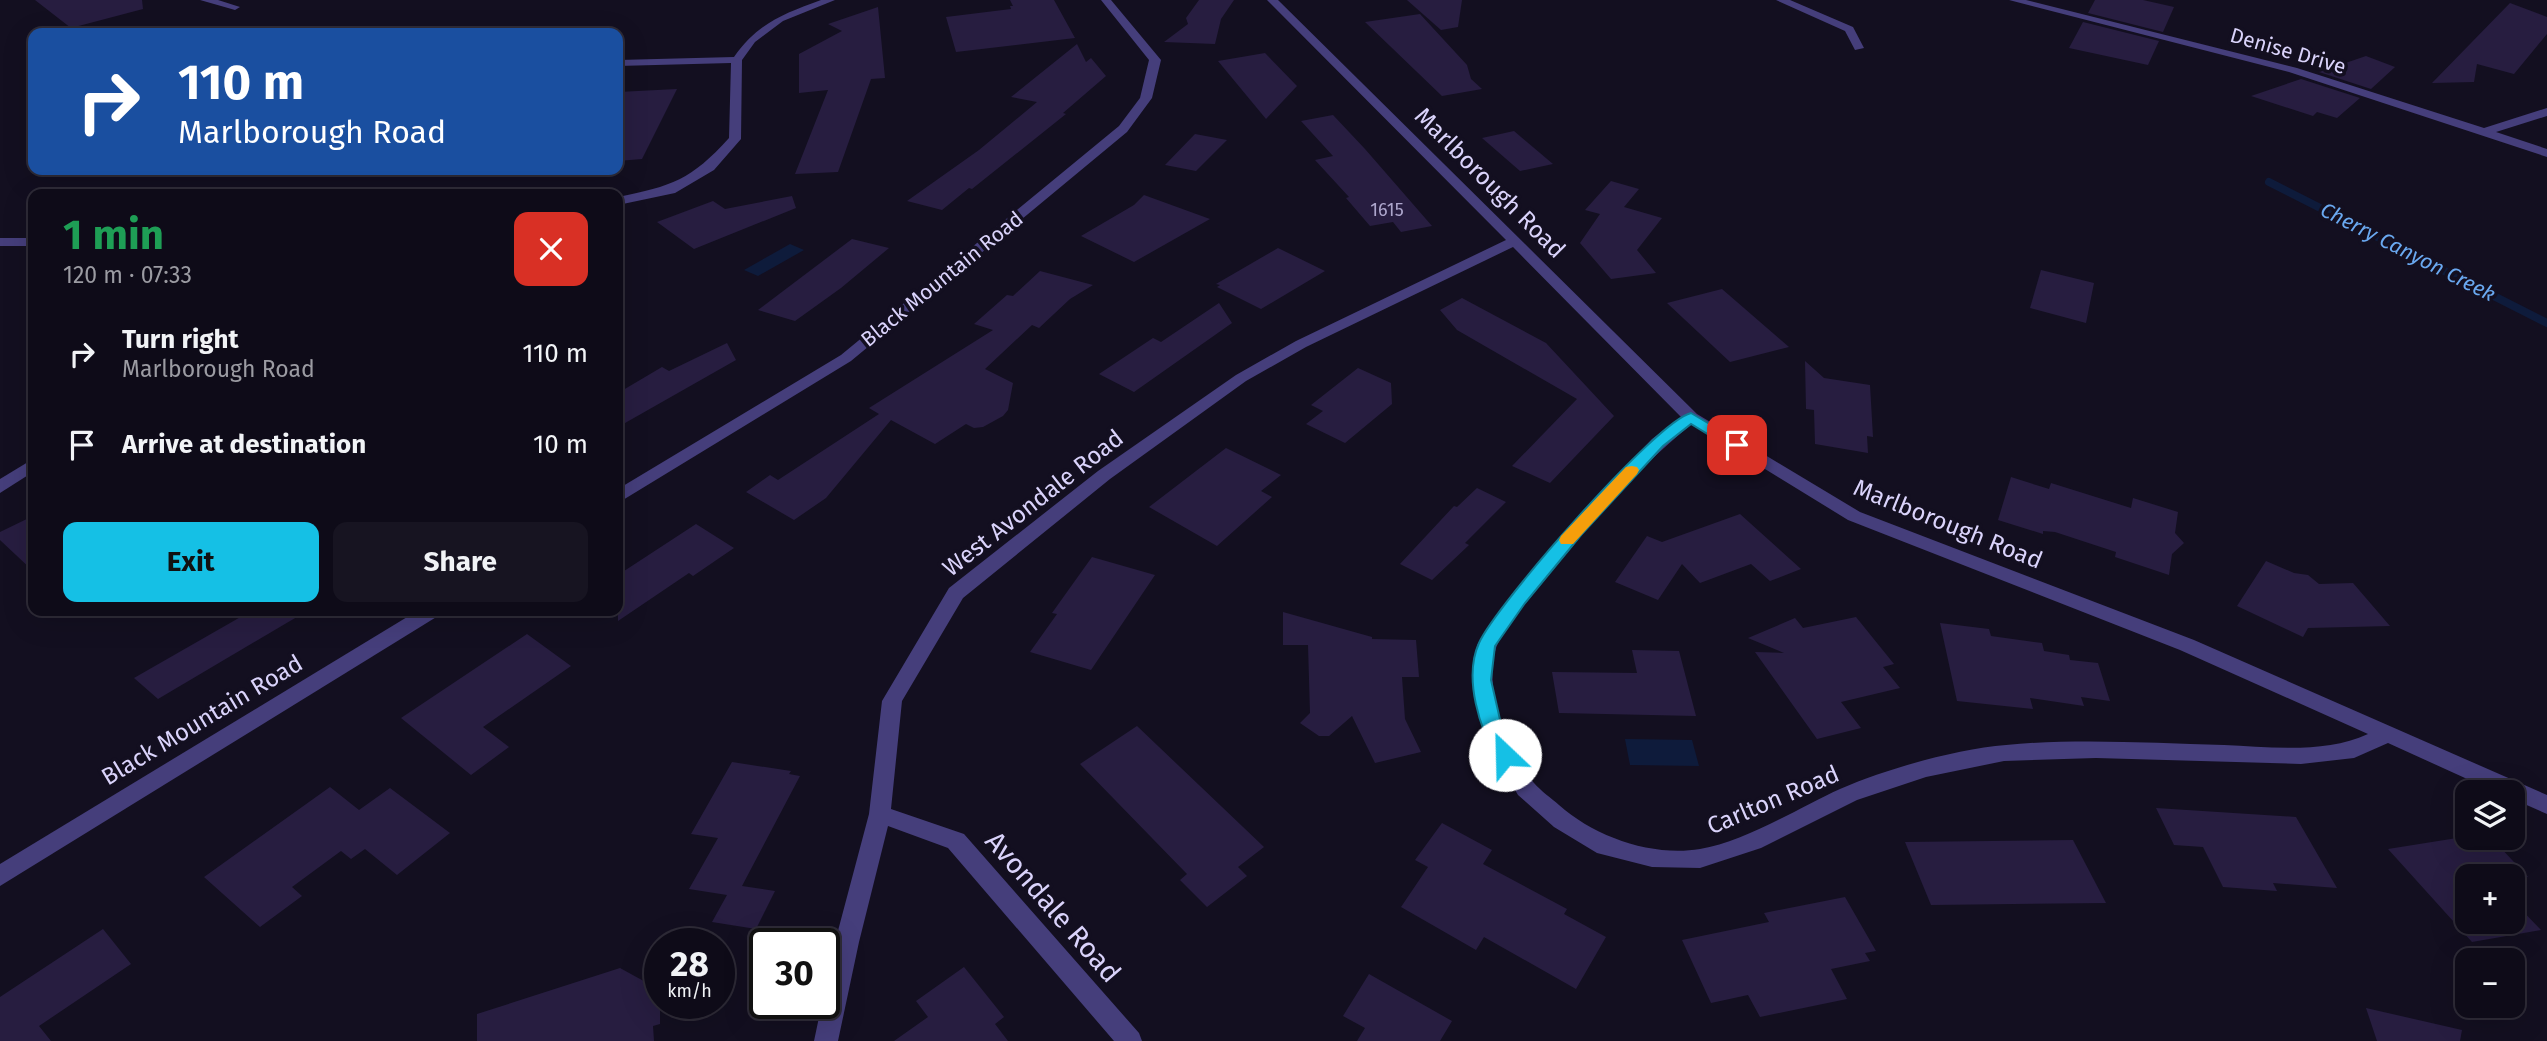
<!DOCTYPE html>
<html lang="en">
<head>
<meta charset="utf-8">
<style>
  body { margin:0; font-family:"Fira Sans",sans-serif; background:#171421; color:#f1f3f6; height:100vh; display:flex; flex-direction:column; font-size:26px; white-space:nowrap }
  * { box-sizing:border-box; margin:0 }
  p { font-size:23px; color:#9b9ba2 }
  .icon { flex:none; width:38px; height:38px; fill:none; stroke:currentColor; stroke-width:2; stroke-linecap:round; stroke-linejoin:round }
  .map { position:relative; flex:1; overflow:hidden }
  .side { position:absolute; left:28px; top:189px; width:595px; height:427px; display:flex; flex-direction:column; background:#0e0b18; border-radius:14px; box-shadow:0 7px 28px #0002,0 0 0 2px #2e2b37 }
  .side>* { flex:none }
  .top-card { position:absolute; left:28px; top:28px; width:595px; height:147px; border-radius:14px; box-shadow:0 7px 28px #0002,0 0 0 2px #2e2b37; background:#1a4fa0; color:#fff; overflow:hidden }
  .controls { position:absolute; left:2455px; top:780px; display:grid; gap:14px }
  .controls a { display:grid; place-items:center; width:70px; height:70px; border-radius:14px; background:#0e0b18; box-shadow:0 7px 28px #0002,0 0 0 2px #2e2b37; font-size:35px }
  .speed { position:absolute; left:644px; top:928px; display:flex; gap:14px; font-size:35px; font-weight:700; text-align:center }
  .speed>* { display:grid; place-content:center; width:91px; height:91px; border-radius:50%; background:#0e0b18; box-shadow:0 7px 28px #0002,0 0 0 2px #2e2b37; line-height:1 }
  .speed small { font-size:18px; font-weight:400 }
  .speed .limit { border:4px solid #111; border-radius:10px; background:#fff; color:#111 }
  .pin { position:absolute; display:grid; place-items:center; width:60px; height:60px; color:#fff; margin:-30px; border-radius:14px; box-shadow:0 4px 10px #0006 }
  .me { position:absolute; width:77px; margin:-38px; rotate:336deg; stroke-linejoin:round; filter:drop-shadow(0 0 5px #0008) }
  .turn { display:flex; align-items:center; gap:24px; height:147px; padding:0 35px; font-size:32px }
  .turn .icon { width:91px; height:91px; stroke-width:2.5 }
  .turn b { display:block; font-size:49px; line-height:60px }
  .round { display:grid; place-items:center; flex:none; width:74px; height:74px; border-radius:14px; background:#171421 }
  .overview { display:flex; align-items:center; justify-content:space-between; height:119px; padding:0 35px }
  h1 { font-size:42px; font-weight:700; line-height:52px; color:#1e9e55 }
  .primary-button { display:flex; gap:14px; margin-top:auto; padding:14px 35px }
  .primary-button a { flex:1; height:80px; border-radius:14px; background:#15c0e5; color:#111; font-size:28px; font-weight:700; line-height:80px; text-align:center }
  .primary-button a+a { background:#171421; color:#f1f3f6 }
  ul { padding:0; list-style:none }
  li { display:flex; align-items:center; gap:21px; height:91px; padding:0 35px }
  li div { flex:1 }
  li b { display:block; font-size:26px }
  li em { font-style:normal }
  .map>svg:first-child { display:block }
  .water { fill:#0e1b3b }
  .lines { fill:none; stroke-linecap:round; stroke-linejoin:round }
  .stream { stroke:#0e1b3b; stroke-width:8 }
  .building { fill:#271d40 }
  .street { fill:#453e7b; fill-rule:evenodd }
  .route { fill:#15c0e5; stroke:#0e7d95; stroke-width:2 }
  .slow { fill:#f59e0b }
  .labels { text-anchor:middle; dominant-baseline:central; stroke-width:7; stroke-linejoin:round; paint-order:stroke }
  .far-number-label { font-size:18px; fill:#ada6cc }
  .far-street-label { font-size:21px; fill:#dad3fb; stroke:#130f20 }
  .far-water-label { font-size:21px; font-style:italic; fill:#6aa9f1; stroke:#130f20 }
  .street-label { font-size:24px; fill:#dad3fb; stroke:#130f20 }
  .near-street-label { font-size:28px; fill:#dad3fb; stroke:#130f20 }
</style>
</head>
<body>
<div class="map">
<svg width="2547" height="1041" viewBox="0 0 2547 1041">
  <rect width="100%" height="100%" fill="#130f20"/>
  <g class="water">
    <path d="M790,244L804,250L758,276L744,270Z"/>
    <path d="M1625,739L1692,740L1699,766L1630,765Z"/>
  </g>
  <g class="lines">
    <path class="stream" d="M2269,182L2547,323"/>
  </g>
  <g class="building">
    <path d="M35,0H142L143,9L71,28Z"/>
    <path d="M1010,0H1054L1075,38L956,52L946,17L1011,9L1010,6H1013Z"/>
    <path d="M1199,0H1234L1221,19L1215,44L1164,42L1188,24L1186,18Z"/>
    <path d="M1407,0H1462L1458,27L1441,30Z"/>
    <path d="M2095,0H2143L2174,7L2163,32L2088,13Z"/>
    <path d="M2510,3L2547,17V34L2514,74L2477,64L2474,82L2432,83Z"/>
    <path d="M878,7L885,78L871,79L838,172L795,174L828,90L799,93V54L842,31L828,24Z"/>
    <path d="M1420,14L1467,65L1471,79L1482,89L1442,96L1365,22Z"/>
    <path d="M2083,22L2159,41L2148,65L2069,48Z"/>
    <path d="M1077,44L1086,62L1091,58L1106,76L1063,113L1066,114L972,189L969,188L942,210L907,201L979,150L1037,102L1011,97Z"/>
    <path d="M1265,53L1297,86L1266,119L1218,61Z"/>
    <path d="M2366,56L2395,67L2371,89L2319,72Z"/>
    <path d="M2301,79L2360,98L2337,118L2317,112L2313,116L2251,96Z"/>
    <path d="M677,89L642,159L618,161V92Z"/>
    <path d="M1333,115L1365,149L1432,226L1401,232L1393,222L1370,226L1346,198L1349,197L1315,160L1333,156L1301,121Z"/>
    <path d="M1514,131L1553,164L1520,171L1482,138Z"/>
    <path d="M1195,134L1227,140L1196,171L1165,165Z"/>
    <path d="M1611,181L1639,189L1624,207L1662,218L1637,250L1656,273L1611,279L1580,243L1600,214L1585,210Z"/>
    <path d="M1144,195L1210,219L1134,262L1081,236L1134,205Z"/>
    <path d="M792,196L796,208L694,249L657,222L713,201L725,209Z"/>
    <path d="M852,239L889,248L841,288L795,321L758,310Z"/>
    <path d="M1278,248L1325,271L1261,309L1217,287L1220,285L1216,284Z"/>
    <path d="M2041,270L2094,283L2086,323L2030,308Z"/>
    <path d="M1040,271L1093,285L1070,299L1039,328L1032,325L985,369L1013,383L1008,410L1003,416L983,427L974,428L966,424L935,444L891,420L826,498L794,520L746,492L770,475L778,480L879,414L869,408L993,330L974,324L1007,295L1013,296Z"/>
    <path d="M1722,289L1789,347L1730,362L1667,303Z"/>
    <path d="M1462,298L1546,343L1614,416L1550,483L1512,466L1577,399L1457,330L1440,310Z"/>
    <path d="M1219,303L1232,323L1134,392L1099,374L1153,338L1161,342Z"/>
    <path d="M727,343L736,360L618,427V393L662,367L669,371Z"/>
    <path d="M1805,361L1824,378L1870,385L1873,437L1867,436L1868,453L1815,444L1814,410L1806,409Z"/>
    <path d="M1358,368L1391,383L1392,404L1345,443L1306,424L1323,411L1311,405Z"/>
    <path d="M1226,448L1281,475L1261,491L1272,497L1217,546L1149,507Z"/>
    <path d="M2011,477L2049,489L2051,483L2131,508L2133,498L2178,512L2175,533L2184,543L2172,554L2169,575L2115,557L2116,552L2055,532L2043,531V534L1998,520Z"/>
    <path d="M1477,488L1506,502L1465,543L1469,545L1432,580L1400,564L1454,506L1457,507Z"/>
    <path d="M1740,514L1801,569L1770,581L1751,564L1700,583L1682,564L1658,600L1615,582L1647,536L1662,542Z"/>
    <path d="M33,516V571L0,540V532Z"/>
    <path d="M696,524L734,548L693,576L689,573L618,621V575Z"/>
    <path d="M1092,557L1155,575L1091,670L1030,652L1057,614L1052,613Z"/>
    <path d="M2266,561L2294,573L2308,575L2319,584L2353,583L2390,626L2308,628L2303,637L2237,606Z"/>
    <path d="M251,611H307L158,699L134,678Z"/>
    <path d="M1283,612L1372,637V639L1416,640L1419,677H1402L1405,719L1421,752L1375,763L1352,716L1329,736H1319L1300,723L1310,713L1308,645H1283Z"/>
    <path d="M1856,617L1894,664L1883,667L1900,688L1841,702L1861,728L1817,739L1755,652L1784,653L1748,638L1795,618L1803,628Z"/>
    <path d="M1940,623L1989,629L1991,636L2042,643L2044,651L2069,655L2070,660L2098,663L2110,701L2081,697L2084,706L2030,698L2033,709L1957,701Z"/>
    <path d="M527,634L571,666L483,727L509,747L471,775L401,718Z"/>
    <path d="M1632,650L1679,651L1696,716L1559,713L1552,672L1637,673Z"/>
    <path d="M1137,726L1264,847L1238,867L1247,876L1207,907L1180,880L1187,874L1080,764Z"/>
    <path d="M732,762L791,771L789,774L800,776L742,886L775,891L756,929L712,922L727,895L689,889L718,838L691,834Z"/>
    <path d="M330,787L359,810L390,788L450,833L397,875L365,849L351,859L341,851L292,887L302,896L260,927L204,877Z"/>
    <path d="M2156,808L2296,817L2337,888L2273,883L2277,891L2223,887L2203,847L2174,845Z"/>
    <path d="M1442,823L1492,850L1483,864L1567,909L1564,914L1606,937L1576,989L1484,937L1476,950L1401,907L1428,867L1415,860Z"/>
    <path d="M2457,838L2467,850L2498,845L2528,877L2513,879V877H2468V922H2513V901L2541,930L2472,942L2388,849Z"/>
    <path d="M2073,840L2106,903L1931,905L1905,842Z"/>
    <path d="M1845,897L1876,951L1865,953L1870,961L1831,969L1847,999L1760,1017L1748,995L1711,1003L1682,940L1769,922L1764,913Z"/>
    <path d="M103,929L131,964L39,1026L51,1041H0V997Z"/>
    <path d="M964,967L1004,1017L995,1024L1008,1041H894L928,1017L916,1001Z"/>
    <path d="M620,968L660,990V1024L653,1026L654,1041H477V1014Z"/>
    <path d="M1369,974L1452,1021L1440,1041H1357L1365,1028L1343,1016Z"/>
    <path d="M2366,1008L2462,1030L2460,1041H2377Z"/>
  </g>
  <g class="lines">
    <g class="street">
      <path d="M200,0H218L240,7L235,10Z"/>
      <path d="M821,0H835L783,21L755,42L742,60L741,139L714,170L675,193L618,205V197C672,186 691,180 729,138L731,63L618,66V60L734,57C758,23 783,14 821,0Z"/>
      <path d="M1101,0H1111L1161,60L1152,98L1127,132L851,361L618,503V489L841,355L1119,126L1140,98L1149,60Z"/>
      <path d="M1267,0H1278L1697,414L1860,512L2194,640L2547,795V814L2513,799V793H2498L2388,743L2354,758L2301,764L2096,758L2004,761L1926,777L1857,800L1761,848L1700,868L1652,867L1597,853L1554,827L1518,795L1488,744L1472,680L1477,645L1512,594L1569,527L1652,439L1681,417L1513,247L1306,347L1246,381L1110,479L963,598L902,701L891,809L964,834L1139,1033L1142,1041H1114L948,848L888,826L859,942L838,1041H814L822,1003H824L835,942L869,814L882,701L949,588L1098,471L1236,375L1296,341L1506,240ZM1692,424L1848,520L2180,650L2368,734C2325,754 2271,747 2224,745C2152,743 2078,738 2006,745C1956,749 1886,769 1840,789C1798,808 1745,842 1700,849C1652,857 1595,837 1559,805C1551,798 1541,791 1534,783C1507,752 1483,688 1496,648C1502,630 1526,603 1538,588C1585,531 1633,471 1692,424Z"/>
      <path d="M1776,0H1790L1853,27L1864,48L1855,50L1845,31Z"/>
      <path d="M2009,0H2026L2297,68L2484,128L2547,108V116L2496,132L2547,149V157L2289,72Z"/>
      <rect x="0" y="238" width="33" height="8"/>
      <path d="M33,459V472L0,493V479Z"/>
      <path d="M417,611H440L438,616L0,886V864Z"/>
    </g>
  </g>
  <path class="route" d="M1691,413L1745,445L1737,450L1732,449L1691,424L1663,446L1581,535L1525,603L1495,646L1491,680L1504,737L1515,755L1512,760L1505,762L1498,760C1480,730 1463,678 1479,643C1495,606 1656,421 1691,413Z"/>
  <path class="slow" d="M1632,466L1637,467L1639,470L1637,474L1573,544H1561L1559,540L1561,536L1626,467Z"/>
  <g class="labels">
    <g class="far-number-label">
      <text x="1387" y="210">1615</text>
    </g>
    <g class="far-street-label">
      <text transform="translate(2288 51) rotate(16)">Denise Drive</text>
      <text transform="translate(942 279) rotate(-39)">Black Mountain Road</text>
    </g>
    <g class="far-water-label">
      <text transform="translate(2408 252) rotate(27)">Cherry Canyon Creek</text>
    </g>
    <g class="street-label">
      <text transform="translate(1490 183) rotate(45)">Marlborough Road</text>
      <text transform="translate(1033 503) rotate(-38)">West Avondale Road</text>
      <text transform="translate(1948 524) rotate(22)">Marlborough Road</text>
      <text transform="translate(202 720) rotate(-31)">Black Mountain Road</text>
      <text transform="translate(1773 800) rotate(-23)">Carlton Road</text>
    </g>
    <g class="near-street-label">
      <text transform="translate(1053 907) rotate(49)">Avondale Road</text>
    </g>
  </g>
</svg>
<div class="controls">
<a><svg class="icon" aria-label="layers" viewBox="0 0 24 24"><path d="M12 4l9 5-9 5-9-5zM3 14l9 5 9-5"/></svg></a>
<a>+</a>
<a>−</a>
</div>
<div class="speed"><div>28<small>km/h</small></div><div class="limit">30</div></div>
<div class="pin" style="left:1737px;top:445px;background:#d93025"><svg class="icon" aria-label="arrive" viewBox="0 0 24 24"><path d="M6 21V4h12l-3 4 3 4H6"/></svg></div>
<svg class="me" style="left:1505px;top:755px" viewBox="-20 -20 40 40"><circle r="19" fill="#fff"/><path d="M0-13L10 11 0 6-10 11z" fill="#15c0e5"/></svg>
<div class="top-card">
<div class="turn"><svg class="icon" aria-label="right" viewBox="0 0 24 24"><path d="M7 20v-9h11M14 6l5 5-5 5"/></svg><div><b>110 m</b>Marlborough Road</div></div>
</div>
<section class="side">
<div class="overview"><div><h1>1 min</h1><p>120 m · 07:33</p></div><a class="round" style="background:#d93025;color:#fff"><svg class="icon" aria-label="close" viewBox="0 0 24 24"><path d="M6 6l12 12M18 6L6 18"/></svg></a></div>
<ul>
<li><svg class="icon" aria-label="right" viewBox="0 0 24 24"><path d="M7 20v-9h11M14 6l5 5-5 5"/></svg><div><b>Turn right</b><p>Marlborough Road</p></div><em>110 m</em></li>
<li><svg class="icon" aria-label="arrive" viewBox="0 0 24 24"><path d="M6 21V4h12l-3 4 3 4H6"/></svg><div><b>Arrive at destination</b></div><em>10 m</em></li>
</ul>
<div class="primary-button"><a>Exit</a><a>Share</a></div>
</section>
</div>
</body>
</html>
